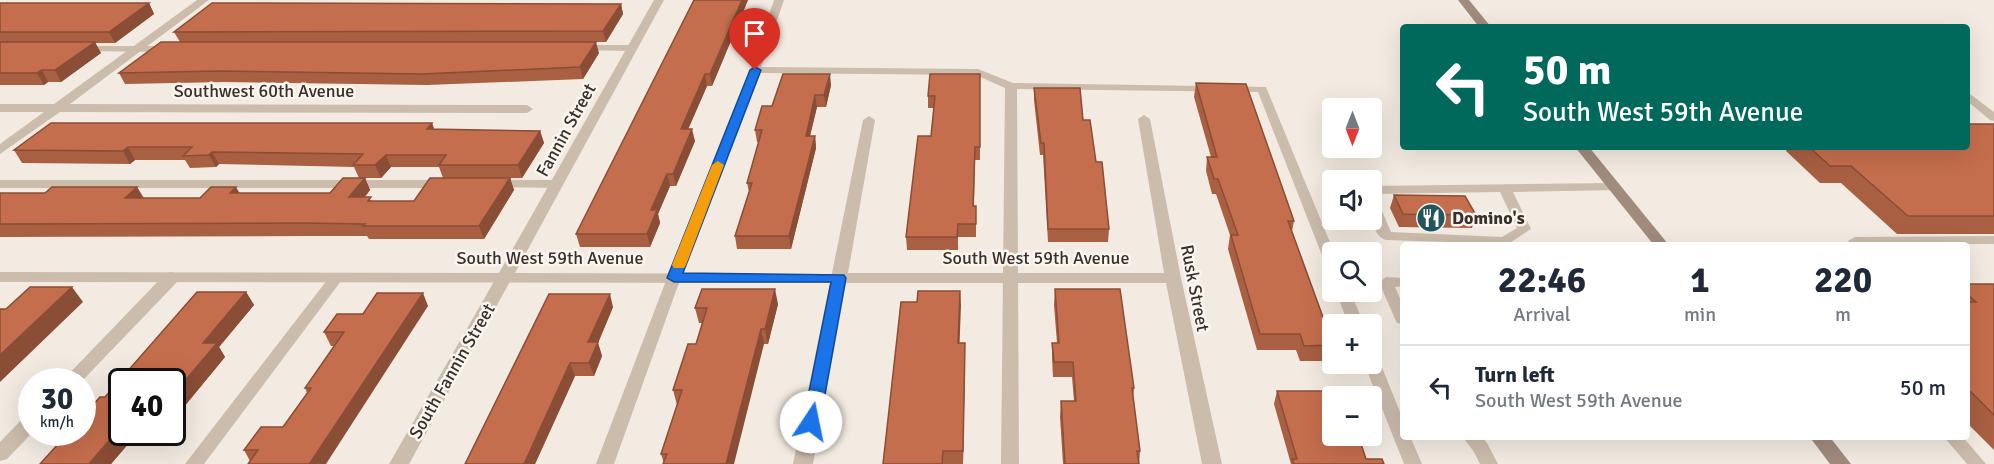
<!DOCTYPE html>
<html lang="en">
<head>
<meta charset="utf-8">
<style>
  body { margin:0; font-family:Signika,sans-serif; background:#f2f2f3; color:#1f2937; height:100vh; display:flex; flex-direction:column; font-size:22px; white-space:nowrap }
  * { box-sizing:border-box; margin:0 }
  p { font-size:20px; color:#747a83 }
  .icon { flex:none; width:33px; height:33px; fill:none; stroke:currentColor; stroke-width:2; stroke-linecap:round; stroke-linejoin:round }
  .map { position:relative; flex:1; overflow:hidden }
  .drawer { position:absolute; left:1400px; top:242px; width:570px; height:198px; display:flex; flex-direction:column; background:#fff; border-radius:6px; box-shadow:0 6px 24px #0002 }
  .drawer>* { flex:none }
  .top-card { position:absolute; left:1400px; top:24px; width:570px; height:126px; border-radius:6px; box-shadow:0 6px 24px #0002; background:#00695c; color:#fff; overflow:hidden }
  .needle { width:39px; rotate:180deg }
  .tools { position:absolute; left:1322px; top:98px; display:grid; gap:12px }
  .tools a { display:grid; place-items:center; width:60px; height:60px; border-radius:6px; background:#fff; box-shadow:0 6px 24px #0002; font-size:30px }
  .speed { position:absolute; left:18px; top:368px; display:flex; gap:12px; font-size:30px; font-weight:700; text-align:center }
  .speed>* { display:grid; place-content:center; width:78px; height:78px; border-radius:50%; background:#fff; box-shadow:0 6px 24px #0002; line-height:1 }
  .speed small { font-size:15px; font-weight:400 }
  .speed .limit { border:3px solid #111; border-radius:9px; background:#fff; color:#111 }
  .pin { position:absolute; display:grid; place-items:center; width:51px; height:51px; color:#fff; margin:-62px -26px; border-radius:50% 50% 50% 0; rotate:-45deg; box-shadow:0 0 6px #0007 }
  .pin .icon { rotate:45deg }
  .me { position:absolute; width:66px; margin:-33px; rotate:11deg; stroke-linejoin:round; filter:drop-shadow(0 0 4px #0008) }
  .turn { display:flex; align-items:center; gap:21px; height:126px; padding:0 24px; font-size:27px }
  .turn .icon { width:78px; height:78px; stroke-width:2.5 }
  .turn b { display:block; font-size:42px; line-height:51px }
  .eta { display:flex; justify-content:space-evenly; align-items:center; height:102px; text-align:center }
  .eta b { font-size:36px; font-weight:700; line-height:42px }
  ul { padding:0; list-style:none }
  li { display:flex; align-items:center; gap:18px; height:84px; padding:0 24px; border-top:2px solid #e0e1e3 }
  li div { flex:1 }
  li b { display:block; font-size:22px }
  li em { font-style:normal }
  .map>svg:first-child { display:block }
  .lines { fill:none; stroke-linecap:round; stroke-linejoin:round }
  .service { fill:#ccbcac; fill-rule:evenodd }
  .minor { fill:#ccbcac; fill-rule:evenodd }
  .tertiary { fill:#ccbcac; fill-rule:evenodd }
  .secondary { fill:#a08b7d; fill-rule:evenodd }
  .wall { fill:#a95f42; fill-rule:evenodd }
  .shaded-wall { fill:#8a4d36 }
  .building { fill:#c56e4d; stroke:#8a4d36; stroke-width:1.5 }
  .route { fill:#1a73e8; stroke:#114b97; stroke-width:1.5 }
  .slow { fill:#f59e0b }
  .labels { text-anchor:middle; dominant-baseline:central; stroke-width:5; stroke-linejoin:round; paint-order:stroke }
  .street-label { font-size:18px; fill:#3a302b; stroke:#faf5ee }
  .poi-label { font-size:18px; font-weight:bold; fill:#3a302b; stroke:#faf5ee; text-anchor:start }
</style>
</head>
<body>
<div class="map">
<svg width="1994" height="464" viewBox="0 0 1994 464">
  <rect width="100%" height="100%" fill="#f3ebe1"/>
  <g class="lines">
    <g class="service">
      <path d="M774,0H784L761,67L978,69L1013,83L1266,87L1334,252H1332V267L1325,263L1258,92L1017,89L1019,464H1001L1005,88L976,75L759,73L676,291L614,464H596L662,291L750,70Z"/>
      <path d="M581,45H632L637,48L632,51L577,50L576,48Z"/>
      <path d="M80,46H168L173,49L168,52L76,51L75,49Z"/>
      <path d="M1966,91L1994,112V121L1990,120L1966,100Z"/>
      <path d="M0,180H443L449,184L443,188H0Z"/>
      <path d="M496,180H556L562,184L556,188L492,187L490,184L492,181Z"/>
      <path d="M1615,183L1621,187L1620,190L1513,192L1531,229L1508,244L1386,240C1371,236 1371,211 1371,198L1378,202L1391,232L1502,237L1517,228L1500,192L1371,194V186Z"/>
      <path d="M1994,236V244H1852L1848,241L1855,237Z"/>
      <path d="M336,273L343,278L341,281L204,464H185L331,275Z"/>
      <path d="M1386,277L1402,278V286L1395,287L1402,303V324L1397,323L1395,319L1379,282Z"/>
      <path d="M1336,291H1350L1364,324H1348Z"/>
      <path d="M1371,355L1377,356L1379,360L1402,417V436H1410L1422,464H1404L1364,363H1371Z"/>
      <path d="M1462,436H1481L1487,443L1498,464H1480L1474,452Z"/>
      <path d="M1943,436H1962L1986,464H1967Z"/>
    </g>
    <g class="minor">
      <path d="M197,0H209L70,104L527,105L533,109L527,113L60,112L0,154V144L44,112H0V104H54Z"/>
      <path d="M1144,115L1150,119L1181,278L1222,464H1202L1166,283H839L831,278L863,120L869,116L875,120L848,273H1164L1138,119Z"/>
      <path d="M172,272L180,277L178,281L82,381H62L166,273Z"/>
      <path d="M504,273L512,278L409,464H389L496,278Z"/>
      <path d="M32,414L33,432L7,459L0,461V442L25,416Z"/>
    </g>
    <path class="tertiary" d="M654,0H664L515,273L845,274L847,278L813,464H793L830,283L0,282V272L499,273Z"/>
    <g class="secondary">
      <path d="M1458,0H1469L1491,27H1479Z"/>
      <path d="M1575,147H1589L1668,244H1653Z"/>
      <path d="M1809,436H1829L1851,464H1830Z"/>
    </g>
  </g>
  <g class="wall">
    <path d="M748,0L712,86H707L688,129L695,141L676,186H670L658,214L660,223L650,247H580L576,234Z"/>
    <path d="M0,3H149L154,14L115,43H95L101,53L61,82H48L44,85H0Z"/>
    <path d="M621,4L623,14L606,42H564L599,53L583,79L427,85L224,82L125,84L119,73L180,42L174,32Z"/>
    <path d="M980,74V160H975L974,206H976V237H958V250H907L906,237L931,136L934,108H928V96Z"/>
    <path d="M1196,83L1294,221L1292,231L1332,342V350L1329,361H1300L1296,350H1257L1228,249L1230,235L1216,194H1212L1206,171L1207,157H1211L1194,97Z"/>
    <path d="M831,85L826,107H817L810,136H815L816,148L791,249H737L735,236L749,192L747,183L759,142H757L755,130L772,106Z"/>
    <path d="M1034,88L1083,120L1096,162L1109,229L1108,242H1048L1043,155H1040L1034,100Z"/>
    <path d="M432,123L434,129L540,131L544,143L522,178H510L514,190L484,239H369L367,236H310L0,237V193H45L137,187L144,198H200L239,193H330L359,178L354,167L219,164L216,167L190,168L185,160H135L130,164L22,163L14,150ZM391,167H439L443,178L414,201H372L365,197L370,190L365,178H381Z"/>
    <path d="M1994,124V234H1897L1841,183H1820L1786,151L1788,147H1966Z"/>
    <path d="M1394,195L1476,215L1472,228L1399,227L1390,208Z"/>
    <path d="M1966,284H1994V450L1966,422Z"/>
    <path d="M1055,289L1134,388L1133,398L1140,451L1139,464H1063L1060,417L1061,401H1074L1072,377H1053L1052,358V343H1057L1054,305Z"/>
    <path d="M960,291L959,343H965V358L963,464H883L917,302Z"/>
    <path d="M197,292H246L254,305L219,347L225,357L183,408L185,411L172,426V381H122V432H168L159,443H129L111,464H40L69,432H82V417L100,397H105Z"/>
    <path d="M549,294L613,307L598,343L602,356L594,376H575L535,464Z"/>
    <path d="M778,304L768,344H764L664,463L661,454L677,405L673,390L696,344L703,323H699L695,308Z"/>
    <path d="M428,306L250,461L244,450L283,427L307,393L305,388L334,346H331L324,332L363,314Z"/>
    <path d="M1277,391L1366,459L1384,464H1291L1274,404Z"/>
  </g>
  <g class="shaded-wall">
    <path d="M742,0H748L712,86L710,74Z"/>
    <path d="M149,3L154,14L115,43L109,32Z"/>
    <path d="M621,4L623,14L606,42L603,31Z"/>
    <path d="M95,42L101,53L61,82L55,70Z"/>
    <path d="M596,42L599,53L583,79L580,67Z"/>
    <path d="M42,70L48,82L44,85L37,73Z"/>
    <path d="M705,74L707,86L683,141L681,129Z"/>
    <path d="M830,74L831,85L826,107L824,95Z"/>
    <path d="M815,95L817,107L807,148L806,136Z"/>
    <path d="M432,123L436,135L427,129Z"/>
    <path d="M692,129L695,141L676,186L673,174Z"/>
    <path d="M540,131L544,143L522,178L518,165Z"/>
    <path d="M815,136L816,148L791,249L789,236Z"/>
    <path d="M128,147L135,160L130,164L123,151Z"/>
    <path d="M212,152L219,164L216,167L209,155Z"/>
    <path d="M386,155L391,167L381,178L375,165Z"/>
    <path d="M667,174L670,186L658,214L660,223L650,247L647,234L651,210Z"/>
    <path d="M365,178L370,190L354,210L349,197Z"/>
    <path d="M510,178L514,190L484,239L479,226Z"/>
    <path d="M137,187L144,200L125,198Z"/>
    <path d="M236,187L243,199L230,193Z"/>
    <path d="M72,287L83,302L0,382V355Z"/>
    <path d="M775,289L778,304L768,344L765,329Z"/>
    <path d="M960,291L961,305L959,358L958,343Z"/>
    <path d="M246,292L254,305L219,347L225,357L183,408L185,411L172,426V396L203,343Z"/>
    <path d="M423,293L428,306L326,464H311L310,463Z"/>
    <path d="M610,294L613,307L598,343L602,356L594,376L589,363L588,342Z"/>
    <path d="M761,329L764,344L734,464H726Z"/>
    <path d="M965,343V358L963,464V451Z"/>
    <path d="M570,363L575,376L535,464H524Z"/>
    <path d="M119,429L129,443L111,464H89Z"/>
    <path d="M152,432H168L159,443Z"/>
  </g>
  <g class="building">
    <path d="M694,0H742L710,74H705L681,129H692L673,174H667L651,210H657L647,234H576Z"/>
    <path d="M0,3H149L109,32H0Z"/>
    <path d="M212,3L621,4L603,31L174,32Z"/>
    <path d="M0,42H95L55,70H42L37,73H0Z"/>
    <path d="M161,42H596L580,67L422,74L219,71L119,73Z"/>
    <path d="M783,74H830L824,95H815L806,136H815L789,236H735L752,183H747L762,130H755L762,106H772Z"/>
    <path d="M930,74H980V147H975L973,206H976V224H958L957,237H906L918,136H931L935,96H928Z"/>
    <path d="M1196,83L1246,84L1294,221H1288L1332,342V345L1304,346L1300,334H1260L1231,235H1238L1218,179H1214L1207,157H1217Z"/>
    <path d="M1034,88H1080L1083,120H1090L1096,162H1102L1109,229H1048L1044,143H1041Z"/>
    <path d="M51,123H432L427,129L540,131L518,165H439L446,155H386L375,165H353L363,154L212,152L209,155L183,156L192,147H128L123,151L14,150Z"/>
    <path d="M1966,124H1994V216H1908L1851,166H1830L1809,147H1966Z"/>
    <path d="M343,178H365L349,197H371L368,201H414L430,178H510L479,226H363L365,224L304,223L0,224V193H45L52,187H137L125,198H200L211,187H236L230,193H330Z"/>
    <path d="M1394,195L1465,196L1476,215L1403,214Z"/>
    <path d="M1966,284H1994V415L1966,387V302H1976L1966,293Z"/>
    <path d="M30,287H72L0,355V309H6Z"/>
    <path d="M702,289H775L765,329H761L726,464H663L667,454H661L682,390H673L688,344H696L707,308H695Z"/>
    <path d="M1055,289H1120L1134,388H1132L1140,451H1137L1139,464H1065L1061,401H1076L1073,362H1054L1052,343H1059Z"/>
    <path d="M918,291H960L958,343H965L963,451H943L942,464H883L901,302H917Z"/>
    <path d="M197,292H246L203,343H217L172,396V381H122V429H119L89,464H40L69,432H82V417L100,397H105Z"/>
    <path d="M377,293H423L310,463H314L313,464H248L258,450H244L261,427H283L311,388H305L344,332H324L337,314H363Z"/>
    <path d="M549,294H610L588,342H598L589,363H570L524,464H465Z"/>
    <path d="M1277,391H1342L1344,396H1332V435H1358L1366,459H1382L1384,464H1294L1292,459H1297Z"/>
  </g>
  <path class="route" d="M755,67L761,70L683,273L844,275L846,278L820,422L811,428L803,422L831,282H674L667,278L750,70Z"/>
  <path class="slow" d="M718,161L724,165L686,265L684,268H674L672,265L712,165Z"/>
  <defs>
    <g id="restaurant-disc" transform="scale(1.5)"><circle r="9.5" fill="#20565c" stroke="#faf5ee"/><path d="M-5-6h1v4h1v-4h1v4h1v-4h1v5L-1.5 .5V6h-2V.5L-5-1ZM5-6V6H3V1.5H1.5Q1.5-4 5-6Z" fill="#fff"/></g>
  </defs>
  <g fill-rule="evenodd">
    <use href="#restaurant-disc" x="1431" y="218"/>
  </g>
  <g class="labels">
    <g class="street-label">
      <text x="264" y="91">Southwest 60th Avenue</text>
      <text transform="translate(566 130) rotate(-61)">Fannin Street</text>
      <text x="550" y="258">South West 59th Avenue</text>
      <text x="1036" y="258">South West 59th Avenue</text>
      <text transform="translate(1195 288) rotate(79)">Rusk Street</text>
      <text transform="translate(452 371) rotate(-60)">South Fannin Street</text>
    </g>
    <g class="poi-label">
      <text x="1452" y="218">Domino's</text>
    </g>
  </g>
</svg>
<div class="tools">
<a><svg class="needle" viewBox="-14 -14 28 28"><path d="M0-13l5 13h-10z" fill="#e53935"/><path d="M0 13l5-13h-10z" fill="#747a83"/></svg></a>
<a><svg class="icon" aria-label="sound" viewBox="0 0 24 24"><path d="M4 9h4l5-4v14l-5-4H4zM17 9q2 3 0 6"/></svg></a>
<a><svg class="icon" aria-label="search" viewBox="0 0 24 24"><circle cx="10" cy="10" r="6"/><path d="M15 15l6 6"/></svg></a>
<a>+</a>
<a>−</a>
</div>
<div class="speed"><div>30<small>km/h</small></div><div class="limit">40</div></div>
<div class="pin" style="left:755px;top:70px;background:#d93025"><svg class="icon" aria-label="arrive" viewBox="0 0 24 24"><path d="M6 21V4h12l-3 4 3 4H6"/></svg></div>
<svg class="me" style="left:811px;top:422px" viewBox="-20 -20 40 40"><circle r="19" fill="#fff"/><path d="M0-13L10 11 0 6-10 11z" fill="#1a73e8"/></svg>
<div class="top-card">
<div class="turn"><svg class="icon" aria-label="left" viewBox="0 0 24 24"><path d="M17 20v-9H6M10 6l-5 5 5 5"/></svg><div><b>50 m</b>South West 59th Avenue</div></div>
</div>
<section class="drawer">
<div class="eta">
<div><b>22:46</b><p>Arrival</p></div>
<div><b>1</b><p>min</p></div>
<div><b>220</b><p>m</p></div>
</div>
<ul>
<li><svg class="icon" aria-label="left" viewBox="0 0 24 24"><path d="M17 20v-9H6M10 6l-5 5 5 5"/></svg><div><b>Turn left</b><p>South West 59th Avenue</p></div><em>50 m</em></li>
</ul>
</section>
</div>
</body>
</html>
